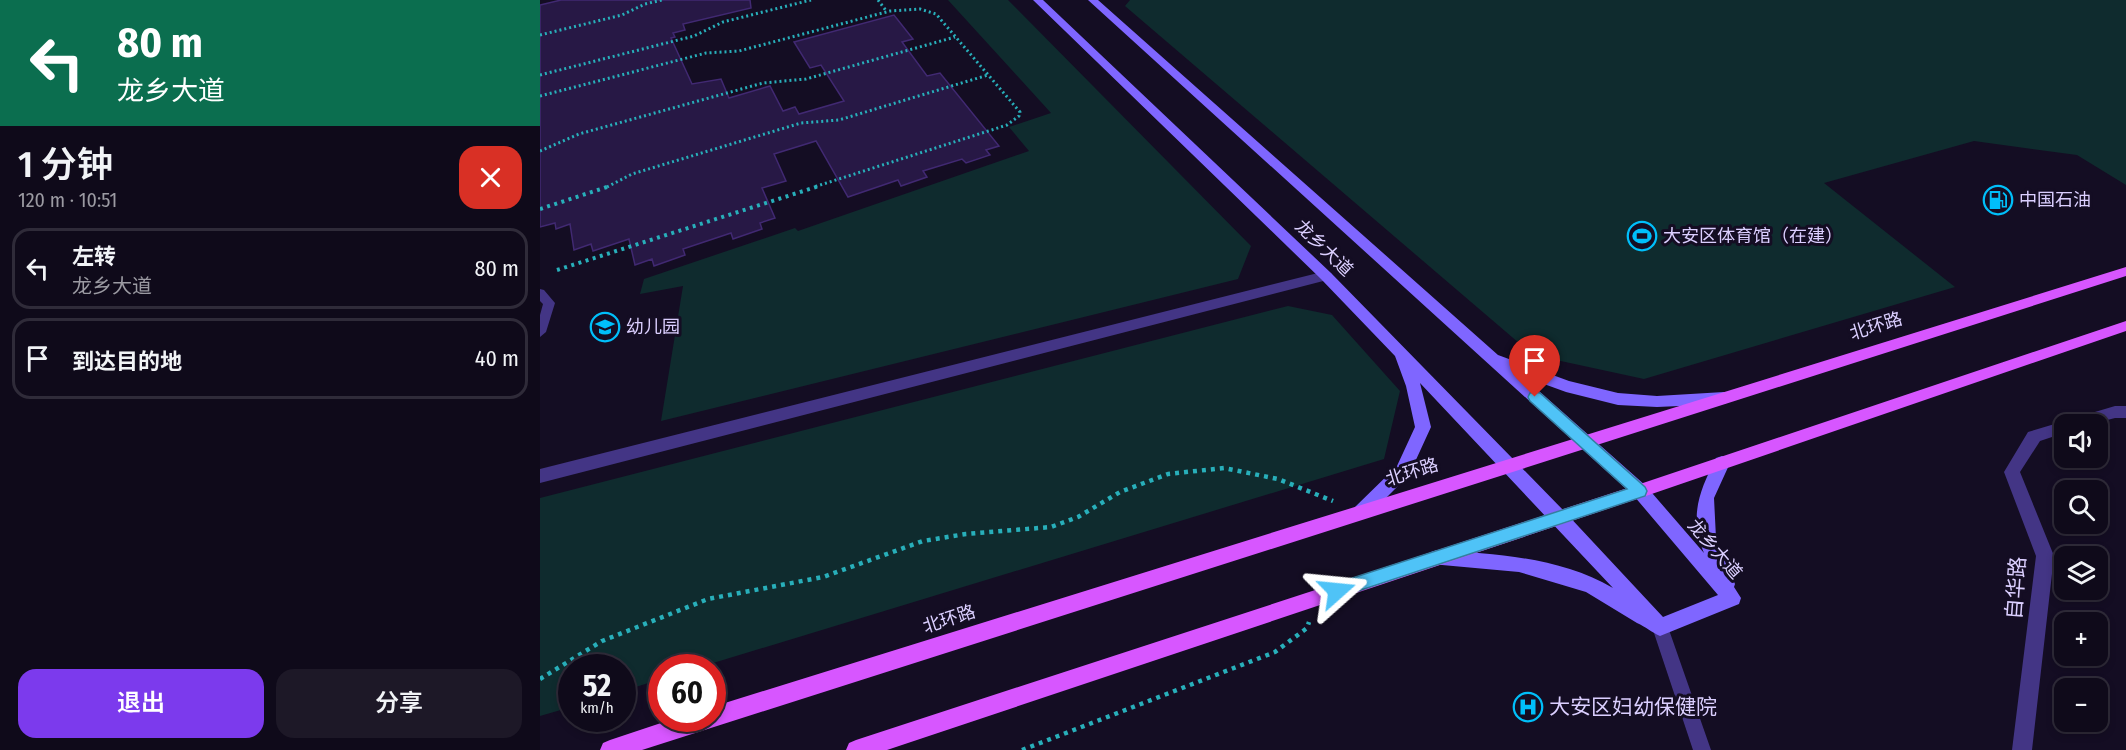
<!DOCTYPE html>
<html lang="zh">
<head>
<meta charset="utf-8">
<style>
  body { margin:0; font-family:"Fira Sans Condensed","Noto Sans SC",sans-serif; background:#1d1827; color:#f1f3f6; height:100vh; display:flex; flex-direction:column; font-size:22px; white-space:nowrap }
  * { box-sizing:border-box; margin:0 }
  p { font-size:20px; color:#9b9aa2 }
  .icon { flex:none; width:33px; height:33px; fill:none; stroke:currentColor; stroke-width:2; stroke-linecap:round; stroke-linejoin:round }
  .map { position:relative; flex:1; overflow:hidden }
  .details { display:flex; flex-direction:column; background:#0f0a1a; width:540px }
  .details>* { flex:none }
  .guide { background:#0b6e4f; color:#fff; overflow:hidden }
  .tools { position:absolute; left:1514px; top:414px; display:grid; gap:12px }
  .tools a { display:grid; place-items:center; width:54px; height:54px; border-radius:12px; background:#0f0a1a; box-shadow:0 3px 9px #0003,0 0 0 2px #2f2b39; font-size:30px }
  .speed { position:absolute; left:18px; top:654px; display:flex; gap:12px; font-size:30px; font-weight:700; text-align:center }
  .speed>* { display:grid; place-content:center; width:78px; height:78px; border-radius:50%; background:#0f0a1a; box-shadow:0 3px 9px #0003,0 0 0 2px #2f2b39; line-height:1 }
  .speed small { font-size:15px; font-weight:400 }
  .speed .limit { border:9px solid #d22; background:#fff; color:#111 }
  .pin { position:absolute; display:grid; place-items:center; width:51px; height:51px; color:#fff; margin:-62px -26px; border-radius:50% 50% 50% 0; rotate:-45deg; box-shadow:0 0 6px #0007 }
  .pin .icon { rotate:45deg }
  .me { position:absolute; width:66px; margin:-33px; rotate:72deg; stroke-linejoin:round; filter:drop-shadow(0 0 4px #0008) }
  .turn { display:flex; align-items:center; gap:21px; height:126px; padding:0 18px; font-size:27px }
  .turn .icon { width:78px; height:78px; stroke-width:2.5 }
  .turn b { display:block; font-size:42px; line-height:51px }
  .round { display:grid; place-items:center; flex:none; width:63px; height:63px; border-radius:18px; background:#1d1827 }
  .summary { display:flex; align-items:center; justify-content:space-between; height:102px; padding:0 18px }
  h1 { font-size:36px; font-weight:600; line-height:45px }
  .button { display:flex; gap:12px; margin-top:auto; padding:12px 18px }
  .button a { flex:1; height:69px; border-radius:18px; background:#7c3aed; color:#fff; font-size:24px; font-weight:600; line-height:69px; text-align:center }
  .button a+a { background:#1d1827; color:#f1f3f6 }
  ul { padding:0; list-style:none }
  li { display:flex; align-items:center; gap:18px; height:81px; margin:0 12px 9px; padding:0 6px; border:3px solid #2f2b39; border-radius:18px }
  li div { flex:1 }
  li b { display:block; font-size:22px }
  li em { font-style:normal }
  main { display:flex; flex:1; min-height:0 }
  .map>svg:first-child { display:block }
  .green { fill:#0f2b2e }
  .building { fill:#271845; stroke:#412972; stroke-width:1.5 }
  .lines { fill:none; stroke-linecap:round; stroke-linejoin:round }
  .path-far2 { stroke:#28afba; stroke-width:3; stroke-dasharray:2 3; stroke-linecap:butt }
  .path-far1 { stroke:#28afba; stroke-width:4; stroke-dasharray:3 4.5; stroke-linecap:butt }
  .path { stroke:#28afba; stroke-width:4.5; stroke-dasharray:4 5; stroke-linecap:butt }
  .service { fill:#433585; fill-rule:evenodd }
  .minor { fill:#433585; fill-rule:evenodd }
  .tertiary { fill:#433585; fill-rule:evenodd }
  .secondary { fill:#7f66ff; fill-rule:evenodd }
  .primary { fill:#d756ff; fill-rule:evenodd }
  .route { fill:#4fc3f7; stroke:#337fa1; stroke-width:1.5 }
  .labels { text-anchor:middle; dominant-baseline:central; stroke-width:6; stroke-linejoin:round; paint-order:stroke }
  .poi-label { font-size:18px; fill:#dbcfff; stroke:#140d23; text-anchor:start }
  .street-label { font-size:18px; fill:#dbcfff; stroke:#140d23 }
  .near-street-label { font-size:21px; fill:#dbcfff; stroke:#140d23 }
  .near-poi-label { font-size:21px; fill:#dbcfff; stroke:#140d23; text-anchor:start }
</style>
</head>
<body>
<main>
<section class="details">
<div class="guide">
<div class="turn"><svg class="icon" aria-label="left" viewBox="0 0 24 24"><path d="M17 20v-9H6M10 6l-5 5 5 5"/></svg><div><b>80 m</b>龙乡大道</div></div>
</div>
<div class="summary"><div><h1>1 分钟</h1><p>120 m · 10:51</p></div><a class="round" style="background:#d93025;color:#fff"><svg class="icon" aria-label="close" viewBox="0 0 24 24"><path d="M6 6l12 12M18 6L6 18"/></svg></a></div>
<ul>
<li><svg class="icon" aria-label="left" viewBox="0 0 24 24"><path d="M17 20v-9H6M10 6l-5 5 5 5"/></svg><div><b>左转</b><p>龙乡大道</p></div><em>80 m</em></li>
<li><svg class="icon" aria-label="arrive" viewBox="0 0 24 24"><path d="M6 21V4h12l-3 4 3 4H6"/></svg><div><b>到达目的地</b></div><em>40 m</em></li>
</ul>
<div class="button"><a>退出</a><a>分享</a></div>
</section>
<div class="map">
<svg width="1586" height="750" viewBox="0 0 1586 750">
  <rect width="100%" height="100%" fill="#140d23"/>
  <g class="green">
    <path d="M408,0H468L711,246L698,279L121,421L143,286L100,294L104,279L255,228L258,231L489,151L469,127L511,113Z"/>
    <path d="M590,0H1586V185L1537,155L1434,141L1284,183L1415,287L1104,379L993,355L585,6Z"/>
    <path d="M748,306L792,315L860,391L844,459L160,667L122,668L121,679L83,691L82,668H32L31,707L0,716V498Z"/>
  </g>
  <path class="building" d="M21,0H210L211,8L143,24L145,30L133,33L135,37L131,38L152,84L181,79L189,98L230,86L243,111L255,107L259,114L304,101L281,65L270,68L254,42L354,15L373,39L362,42L387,76L400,73L459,146L446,150L450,155L426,163L422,159L383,171L387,177L361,186L358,180L308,197L276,141L234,154L246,181L222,188L235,218L220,223L222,229L193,239L191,233L143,249L145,255L114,266L112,259L95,265L89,239L53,251L51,244L34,250L30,224L16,229L15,223L0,227V5Z"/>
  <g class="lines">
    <g class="path-far2">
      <path d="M338,0L347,12"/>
      <path d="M0,35L82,15L105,4L122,0"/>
      <path d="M0,75L154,36L183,22L271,0"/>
      <path d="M0,96L166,53L199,51L350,11L380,9L396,14L480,112L479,116L467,125L274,187"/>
      <path d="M0,151L39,134L223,83L266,79L415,37"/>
      <path d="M67,187L92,174L261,123L299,120L448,75"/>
    </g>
    <g class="path-far1">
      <path d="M0,209L70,186"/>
      <path d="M17,270L279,186"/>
    </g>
    <g class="path">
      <path d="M0,679L62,641L168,599L283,577L383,541L426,534L511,527L538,517L580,492L628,474L684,468L738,479L793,501"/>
      <path d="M482,750L735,652L767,628L769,622"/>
    </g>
    <g class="service">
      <path d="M0,289L4,290L15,303L6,332L0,337V315L3,304L0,301Z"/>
      <path d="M1120,619L1126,621L1128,627L1171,750H1153L1112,627L1114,621Z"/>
    </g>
    <path class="minor" d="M786,271L791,273L793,276L791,279L0,483V469Z"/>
    <path class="tertiary" d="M1575,406H1586V418H1575L1552,424H1524V433L1500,441L1480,472L1514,556L1492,750H1472L1496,556L1464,472L1488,432Z"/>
    <path class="secondary" d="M493,0H503L791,273L1025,512L1123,617L1178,595L1094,496L548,0H558L958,355L1029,381L1078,393L1117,396L1184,392L1189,394L1192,398L1189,402L1184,404L1117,407L1078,405L1026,392L982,376L1106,486L1164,553C1149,516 1159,492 1176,458L1182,456L1188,458L1190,463L1174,498L1176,538L1195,584L1194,587L1201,598L1199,604L1120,636C1111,632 1106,627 1097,623L1046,592L979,572L891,564L888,558L891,552L897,550C956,554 1020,557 1073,588L880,383L891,427L869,475L827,517L821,519L815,517L812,512L815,507L857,466L875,427L866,386L855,356L781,279Z"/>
    <g class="primary">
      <path d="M1586,267V276L102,750H60L63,743L70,740L136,718H172V707Z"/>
      <path d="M1586,321V331L1100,498L347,750H306L309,743L316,740L1100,484Z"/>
    </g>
  </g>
  <path class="route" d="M995,392L1000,393L1105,487L1107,491L1105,496L797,598L791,596L789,591L791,585L797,583L1087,489L990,401L988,397L990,393Z"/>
  <defs>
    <g id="fuel-ring" transform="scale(1.5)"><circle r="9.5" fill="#140d23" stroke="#00bffa" stroke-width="1.5"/><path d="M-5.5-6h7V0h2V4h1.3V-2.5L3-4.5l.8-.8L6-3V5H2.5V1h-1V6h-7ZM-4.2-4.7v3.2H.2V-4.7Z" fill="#00bffa"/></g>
    <g id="stadium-ring" transform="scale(1.5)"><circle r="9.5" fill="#140d23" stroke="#00bffa" stroke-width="1.5"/><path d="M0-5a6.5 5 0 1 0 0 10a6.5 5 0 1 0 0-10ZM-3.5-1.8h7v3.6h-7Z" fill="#00bffa"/></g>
    <g id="school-ring" transform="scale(1.5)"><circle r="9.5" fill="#140d23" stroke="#00bffa" stroke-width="1.5"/><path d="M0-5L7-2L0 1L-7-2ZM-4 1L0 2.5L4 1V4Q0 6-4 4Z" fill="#00bffa"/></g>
    <g id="hospital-ring" transform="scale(1.5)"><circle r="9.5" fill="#140d23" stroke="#00bffa" stroke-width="1.5"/><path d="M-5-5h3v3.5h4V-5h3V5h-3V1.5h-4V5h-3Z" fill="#00bffa"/></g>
  </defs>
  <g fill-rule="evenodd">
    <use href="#fuel-ring" x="1458" y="200"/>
    <use href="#stadium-ring" x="1102" y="236"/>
    <use href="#school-ring" x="65" y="327"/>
    <use href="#hospital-ring" x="988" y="707"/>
  </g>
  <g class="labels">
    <g class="poi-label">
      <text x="1479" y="200">中国石油</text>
      <text x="1123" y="236">大安区体育馆（在建）</text>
      <text x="86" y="327">幼儿园</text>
    </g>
    <g class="street-label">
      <text transform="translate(784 248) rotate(44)">龙乡大道</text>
      <text transform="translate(1336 326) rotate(-17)">北环路</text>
      <text transform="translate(872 472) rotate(-17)">北环路</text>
      <text transform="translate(1175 549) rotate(49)">龙乡大道</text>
      <text transform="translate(409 619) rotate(-18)">北环路</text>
    </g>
    <g class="near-street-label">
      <text transform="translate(1476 588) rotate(-86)">自华路</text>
    </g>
    <g class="near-poi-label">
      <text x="1009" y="707">大安区妇幼保健院</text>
    </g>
  </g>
</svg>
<div class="tools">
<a><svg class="icon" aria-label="sound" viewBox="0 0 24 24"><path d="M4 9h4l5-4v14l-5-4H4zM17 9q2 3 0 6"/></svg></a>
<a><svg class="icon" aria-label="search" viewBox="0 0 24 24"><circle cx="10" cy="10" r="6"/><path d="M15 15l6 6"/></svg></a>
<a><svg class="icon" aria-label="layers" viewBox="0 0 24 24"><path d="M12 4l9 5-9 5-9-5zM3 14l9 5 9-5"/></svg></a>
<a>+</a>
<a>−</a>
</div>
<div class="speed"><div>52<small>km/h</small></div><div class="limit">60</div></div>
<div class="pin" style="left:995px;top:397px;background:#d93025"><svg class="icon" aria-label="arrive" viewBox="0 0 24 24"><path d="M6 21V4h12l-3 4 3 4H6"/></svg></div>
<svg class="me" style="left:797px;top:591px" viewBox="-20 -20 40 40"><path d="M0-17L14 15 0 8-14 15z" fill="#4fc3f7" stroke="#fff" stroke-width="4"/></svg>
</div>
</main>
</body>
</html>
